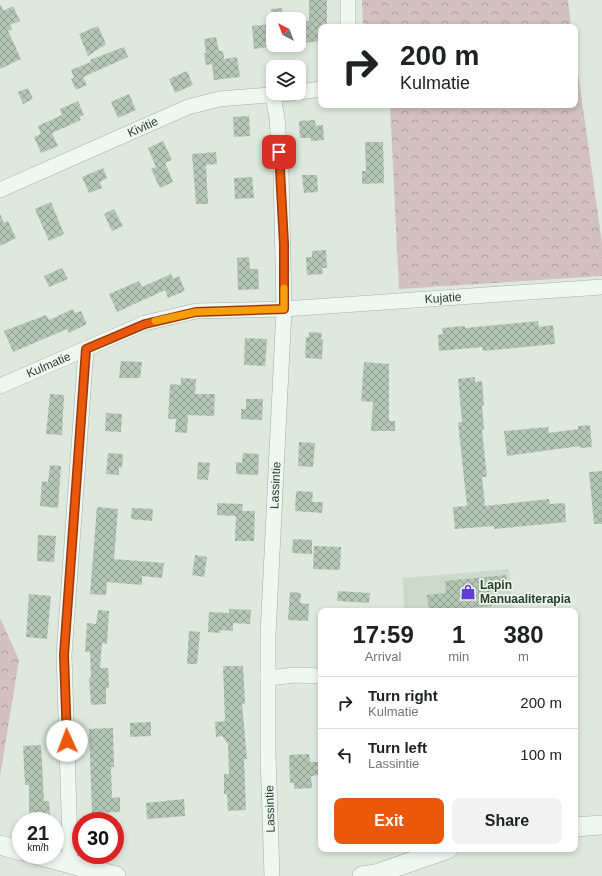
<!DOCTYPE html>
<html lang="en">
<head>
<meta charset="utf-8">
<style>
  body { margin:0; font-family:Helvetica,sans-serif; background:#f2f2f2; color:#202124; height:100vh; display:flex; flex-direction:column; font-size:15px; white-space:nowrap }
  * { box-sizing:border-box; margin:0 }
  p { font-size:13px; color:#757577 }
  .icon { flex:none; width:22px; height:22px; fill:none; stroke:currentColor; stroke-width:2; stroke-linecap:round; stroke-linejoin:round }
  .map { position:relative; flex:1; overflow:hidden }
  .side { position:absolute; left:318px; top:608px; width:260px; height:244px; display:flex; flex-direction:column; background:#fff; border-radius:8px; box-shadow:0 2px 6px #0003 }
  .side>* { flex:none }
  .top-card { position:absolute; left:318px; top:24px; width:260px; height:84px; border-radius:8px; box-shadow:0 2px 6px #0003; background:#fff; color:#202124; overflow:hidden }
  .needle { width:26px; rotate:318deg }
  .controls { position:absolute; left:266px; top:12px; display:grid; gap:8px }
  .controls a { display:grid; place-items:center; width:40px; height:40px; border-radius:8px; background:#fff; box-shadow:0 2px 6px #0003; font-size:20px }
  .speed { position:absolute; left:12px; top:812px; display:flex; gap:8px; font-size:20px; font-weight:700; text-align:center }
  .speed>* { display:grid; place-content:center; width:52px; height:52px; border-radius:50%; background:#fff; box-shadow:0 2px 6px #0003; line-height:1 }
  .speed small { font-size:10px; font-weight:400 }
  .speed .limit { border:6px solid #d22; background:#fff; color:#111 }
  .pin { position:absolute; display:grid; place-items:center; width:34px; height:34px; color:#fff; margin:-17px; border-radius:8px; box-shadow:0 2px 6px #0006 }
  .me { position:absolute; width:44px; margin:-22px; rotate:358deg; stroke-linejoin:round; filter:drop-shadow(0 0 3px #0008) }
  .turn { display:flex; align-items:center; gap:14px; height:84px; padding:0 16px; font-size:18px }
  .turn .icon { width:52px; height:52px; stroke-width:2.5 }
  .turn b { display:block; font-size:28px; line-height:34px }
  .eta { display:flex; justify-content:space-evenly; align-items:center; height:68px; text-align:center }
  .eta b { font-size:24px; font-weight:700; line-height:28px }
  .button { display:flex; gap:8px; margin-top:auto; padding:8px 16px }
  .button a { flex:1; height:46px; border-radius:8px; background:#ea580c; color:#fff; font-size:16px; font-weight:700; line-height:46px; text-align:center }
  .button a+a { background:#f2f2f2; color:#202124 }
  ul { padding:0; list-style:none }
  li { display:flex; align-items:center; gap:12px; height:52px; padding:0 16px; border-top:1px solid #e0e0e0 }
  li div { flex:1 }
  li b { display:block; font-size:15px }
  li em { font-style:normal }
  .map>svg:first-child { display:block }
  .built { fill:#ccdacc }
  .forest { fill:url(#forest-crowns) }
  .building { fill:url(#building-cross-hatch) }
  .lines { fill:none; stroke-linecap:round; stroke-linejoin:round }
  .minor-casing { stroke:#a3b2a3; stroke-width:16 }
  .tertiary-casing { stroke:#a3b2a3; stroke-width:20 }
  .minor { stroke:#f0f6f1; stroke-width:15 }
  .tertiary { stroke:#f0f6f1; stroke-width:19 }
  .route-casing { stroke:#983908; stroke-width:10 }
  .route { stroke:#ea580c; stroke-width:7 }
  .slow { stroke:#f59e0b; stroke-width:7 }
  .labels { text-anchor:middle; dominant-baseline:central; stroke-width:3.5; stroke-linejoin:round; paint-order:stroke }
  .street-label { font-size:12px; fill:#263f27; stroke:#edf6ed }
  .poi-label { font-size:12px; font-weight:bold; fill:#263f27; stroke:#edf6ed; text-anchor:start }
</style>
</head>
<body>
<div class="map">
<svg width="602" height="876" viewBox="0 0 602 876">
  <defs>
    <pattern id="forest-crowns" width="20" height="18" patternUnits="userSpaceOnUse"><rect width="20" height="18" fill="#d2c1be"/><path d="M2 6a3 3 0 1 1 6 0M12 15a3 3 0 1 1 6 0" fill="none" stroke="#aa9e9a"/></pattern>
    <pattern id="building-cross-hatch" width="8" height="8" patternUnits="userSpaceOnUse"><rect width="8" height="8" fill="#b5c5b5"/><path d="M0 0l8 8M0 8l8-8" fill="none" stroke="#93a193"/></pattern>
  </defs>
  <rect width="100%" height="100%" fill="#dee8de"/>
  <path class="built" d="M509,569L513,611H404L403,578Z"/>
  <g class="forest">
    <path d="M362,0H568L571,27H363Z"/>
    <path d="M575,52L602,243V276L399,289L390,105H575Z"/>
    <path d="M0,618L19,660L0,776Z"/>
  </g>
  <g class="building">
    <path d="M309,0H327V27H321V41L303,43V21H309Z"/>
    <path d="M0,4L4,11L13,6L20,21L10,25L12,29L8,31L21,59L0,69Z"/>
    <path d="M282,8L283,19H272L271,9Z"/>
    <path d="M273,24V46L254,49L252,26Z"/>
    <path d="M98,26L106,44L88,56L79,34Z"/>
    <path d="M216,37L219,51H223L224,59L237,57L240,77L214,80L212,64L206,65L204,53H206L204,39Z"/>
    <path d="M124,47L128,57L83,77L87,85L76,90L71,79L74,78L71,70L91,62L90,60Z"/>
    <path d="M187,71L193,85L175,93L169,79Z"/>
    <path d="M28,88L33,99L23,104L18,92Z"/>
    <path d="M129,94L136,110L118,118L111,102Z"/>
    <path d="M78,101L84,115L79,117L81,120L52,133L58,146L41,153L34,137L41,134L38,126L62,115L60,109Z"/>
    <path d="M249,116L250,136L234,137L233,117Z"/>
    <path d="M315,120L316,126L323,125L324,140L311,141V138H300L299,121Z"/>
    <path d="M163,141L172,160L165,163L173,182L160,188L151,169L156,167L148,148Z"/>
    <path d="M365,142H383L384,183L362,184V171H366Z"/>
    <path d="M216,152L217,164L206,165L208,204H196L192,154Z"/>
    <path d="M103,168L107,178L100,182L102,188L89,193L82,177Z"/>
    <path d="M302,175H317L318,192L304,193Z"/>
    <path d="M252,177L254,198L235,199L234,178Z"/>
    <path d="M51,202L64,234L49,241L35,209Z"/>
    <path d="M114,209L123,226L112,231L104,214Z"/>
    <path d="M0,214L4,223L8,221L16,238L0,246Z"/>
    <path d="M326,250L327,268H322L323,274L307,275L306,257H312V251Z"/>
    <path d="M249,257L250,269H258L259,289L238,290L237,258Z"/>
    <path d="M62,268L68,279L49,287L44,276Z"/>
    <path d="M171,274L173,279L179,276L185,291L168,298L165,290L117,312L109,294L139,281L142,287Z"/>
    <path d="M73,309L75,313L81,311L87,324L69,333L67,329L13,352L4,331L46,315L49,320Z"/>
    <path d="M538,321L539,327L553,325L555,344L483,351L482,347L439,351L438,335L443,334L442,328L465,326V328Z"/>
    <path d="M309,332L322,333L321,339H323L322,359L305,358L306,337H309Z"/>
    <path d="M245,338L267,339L265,366L244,365Z"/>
    <path d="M121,361L142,362L140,378H119Z"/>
    <path d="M364,362L389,364V421H395V431H371L373,402L361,401Z"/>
    <path d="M475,377V382L482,381L484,405L482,406L484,429L482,430L487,477H482L485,506L549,499L550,504L565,503L566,522L494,529V526L455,529L453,507L467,506L458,422H462L458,379Z"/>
    <path d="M181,378L196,379L195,394H215L214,416L188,415L187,433L175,432L176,419H168L170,384L181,385Z"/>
    <path d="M50,394L64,395L62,435L46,434Z"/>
    <path d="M246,399H263L262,420L241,419V409H246Z"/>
    <path d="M106,413L122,414L121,432L105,431Z"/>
    <path d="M590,425L592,447L580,448V446L507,456L504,431L548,427L549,433L578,429V426Z"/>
    <path d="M299,442L315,443L313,467L298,466Z"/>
    <path d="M108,453L123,454L122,468L119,467V475L106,474Z"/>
    <path d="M243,453L259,454L258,475L236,474V462L242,463Z"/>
    <path d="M198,462L210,463L208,480L197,479Z"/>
    <path d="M50,465L61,466L58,508L40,506L42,481L48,482Z"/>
    <path d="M602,471V524H594L589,472Z"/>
    <path d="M296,491L313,492L312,502H323L322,513L295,511Z"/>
    <path d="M217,503L243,504L242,511H255L254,541H235L236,516L217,515Z"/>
    <path d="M97,507L118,509L114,559L164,563L162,578L142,576V585L107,582L106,595L90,594Z"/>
    <path d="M132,508L153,509L152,521L131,519Z"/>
    <path d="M38,535L56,536L54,562L37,561Z"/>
    <path d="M293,539L312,540V554L292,553Z"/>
    <path d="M314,546L341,547L340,570L313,569Z"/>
    <path d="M195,555L207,557L204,577L192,575Z"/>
    <path d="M506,575L508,589L491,591L492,606L429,611L427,595L446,593L445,581Z"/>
    <path d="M338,591L370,593L369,603L337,601Z"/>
    <path d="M290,592L301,593L300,603L309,604L308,621L288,620Z"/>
    <path d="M29,594L51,596L47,639L26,637Z"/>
    <path d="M229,609L251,610L250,624L233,623V631L220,630V633L208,632L209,612L229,613Z"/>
    <path d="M98,610L109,611L107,644L102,643L100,668H108L109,688H106V704L91,705L89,677L91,678L90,652H85L87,623L96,624Z"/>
    <path d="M189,631L200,632L197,664H187Z"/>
    <path d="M223,666H243L245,704H242L247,759H244L246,810L228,811L227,794H224V774H229L228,744L222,736L216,737L215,722L225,721Z"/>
    <path d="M151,722V736L130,737V723Z"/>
    <path d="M113,728L114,767H111L112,798L120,797V812L92,813L89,729Z"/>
    <path d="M41,745L44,801H49L50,815L29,816V785H25L23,746Z"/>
    <path d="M309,754L310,762H318L319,775L311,776L312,788L294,789V783H290L289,755Z"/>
    <path d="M184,799L185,816L147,819L146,803Z"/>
  </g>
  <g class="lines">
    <g class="minor-casing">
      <g id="minor">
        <path d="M348,0V27"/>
        <path d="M299,92L321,89"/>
        <path id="s1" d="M0,190L188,107L219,99L293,93"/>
        <path id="s2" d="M0,386L145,323L196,311L284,309L602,287"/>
        <path d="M268,678L295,675L321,676"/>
        <path d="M69,864L70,843L64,655L86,349"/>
        <path id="s3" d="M272,876L268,754V635L284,309L281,171L277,118L273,96"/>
      </g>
    </g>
    <g class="tertiary-casing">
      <g id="tertiary">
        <path d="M575,827L602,825"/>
        <path d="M0,845L21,851"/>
        <path d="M37,855L116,876"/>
        <path d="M362,876L376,874L448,849"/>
      </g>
    </g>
    <use href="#minor" class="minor"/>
    <use href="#tertiary" class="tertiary"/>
  </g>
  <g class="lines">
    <g class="route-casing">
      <path id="route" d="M67,741L64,655L86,349L145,324L196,312L284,309V244L279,152"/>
    </g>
    <use href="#route" class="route"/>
    <path class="slow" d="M155,321L196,312L284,309V288"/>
  </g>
  <defs>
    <g id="shop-bare" transform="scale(1.2)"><path d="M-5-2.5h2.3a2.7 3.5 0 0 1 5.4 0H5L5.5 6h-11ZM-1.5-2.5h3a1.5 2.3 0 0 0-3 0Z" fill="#613dd2" stroke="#edf6ed" stroke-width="2.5" paint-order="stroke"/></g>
  </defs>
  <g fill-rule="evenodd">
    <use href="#shop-bare" x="468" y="592"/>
  </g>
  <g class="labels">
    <g class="street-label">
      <text stroke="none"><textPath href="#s1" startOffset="156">Kivitie</textPath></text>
      <text stroke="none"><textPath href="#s2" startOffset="458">Kujatie</textPath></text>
      <text stroke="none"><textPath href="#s2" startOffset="53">Kulmatie</textPath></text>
      <text stroke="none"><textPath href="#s3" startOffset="391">Lassintie</textPath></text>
      <text transform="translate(270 809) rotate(-92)">Lassintie</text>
    </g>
    <g class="poi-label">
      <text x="480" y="585">Lapin<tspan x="480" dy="14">Manuaaliterapia</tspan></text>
    </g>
  </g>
</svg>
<div class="controls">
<a><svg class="needle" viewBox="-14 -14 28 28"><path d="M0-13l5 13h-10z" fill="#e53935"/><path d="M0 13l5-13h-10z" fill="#757577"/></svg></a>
<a><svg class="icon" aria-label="layers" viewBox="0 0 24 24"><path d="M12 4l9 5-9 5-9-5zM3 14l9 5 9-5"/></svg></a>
</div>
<div class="speed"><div>21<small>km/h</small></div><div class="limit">30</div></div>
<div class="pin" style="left:279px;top:152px;background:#d93025"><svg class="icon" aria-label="arrive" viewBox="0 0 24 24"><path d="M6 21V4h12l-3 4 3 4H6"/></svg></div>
<svg class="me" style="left:67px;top:741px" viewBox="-20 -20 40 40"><circle r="19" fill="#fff"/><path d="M0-13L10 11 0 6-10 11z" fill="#ea580c"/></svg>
<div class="top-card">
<div class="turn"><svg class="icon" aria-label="right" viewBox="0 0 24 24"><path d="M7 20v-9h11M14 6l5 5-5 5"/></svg><div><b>200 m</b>Kulmatie</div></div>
</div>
<section class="side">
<div class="eta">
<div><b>17:59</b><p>Arrival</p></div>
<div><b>1</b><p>min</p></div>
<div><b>380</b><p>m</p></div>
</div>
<ul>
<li><svg class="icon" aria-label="right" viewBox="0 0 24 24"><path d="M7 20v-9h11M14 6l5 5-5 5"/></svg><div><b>Turn right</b><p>Kulmatie</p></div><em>200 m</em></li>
<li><svg class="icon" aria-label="left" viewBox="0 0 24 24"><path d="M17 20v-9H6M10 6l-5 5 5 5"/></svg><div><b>Turn left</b><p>Lassintie</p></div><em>100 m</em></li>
</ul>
<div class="button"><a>Exit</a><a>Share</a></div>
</section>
</div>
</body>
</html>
